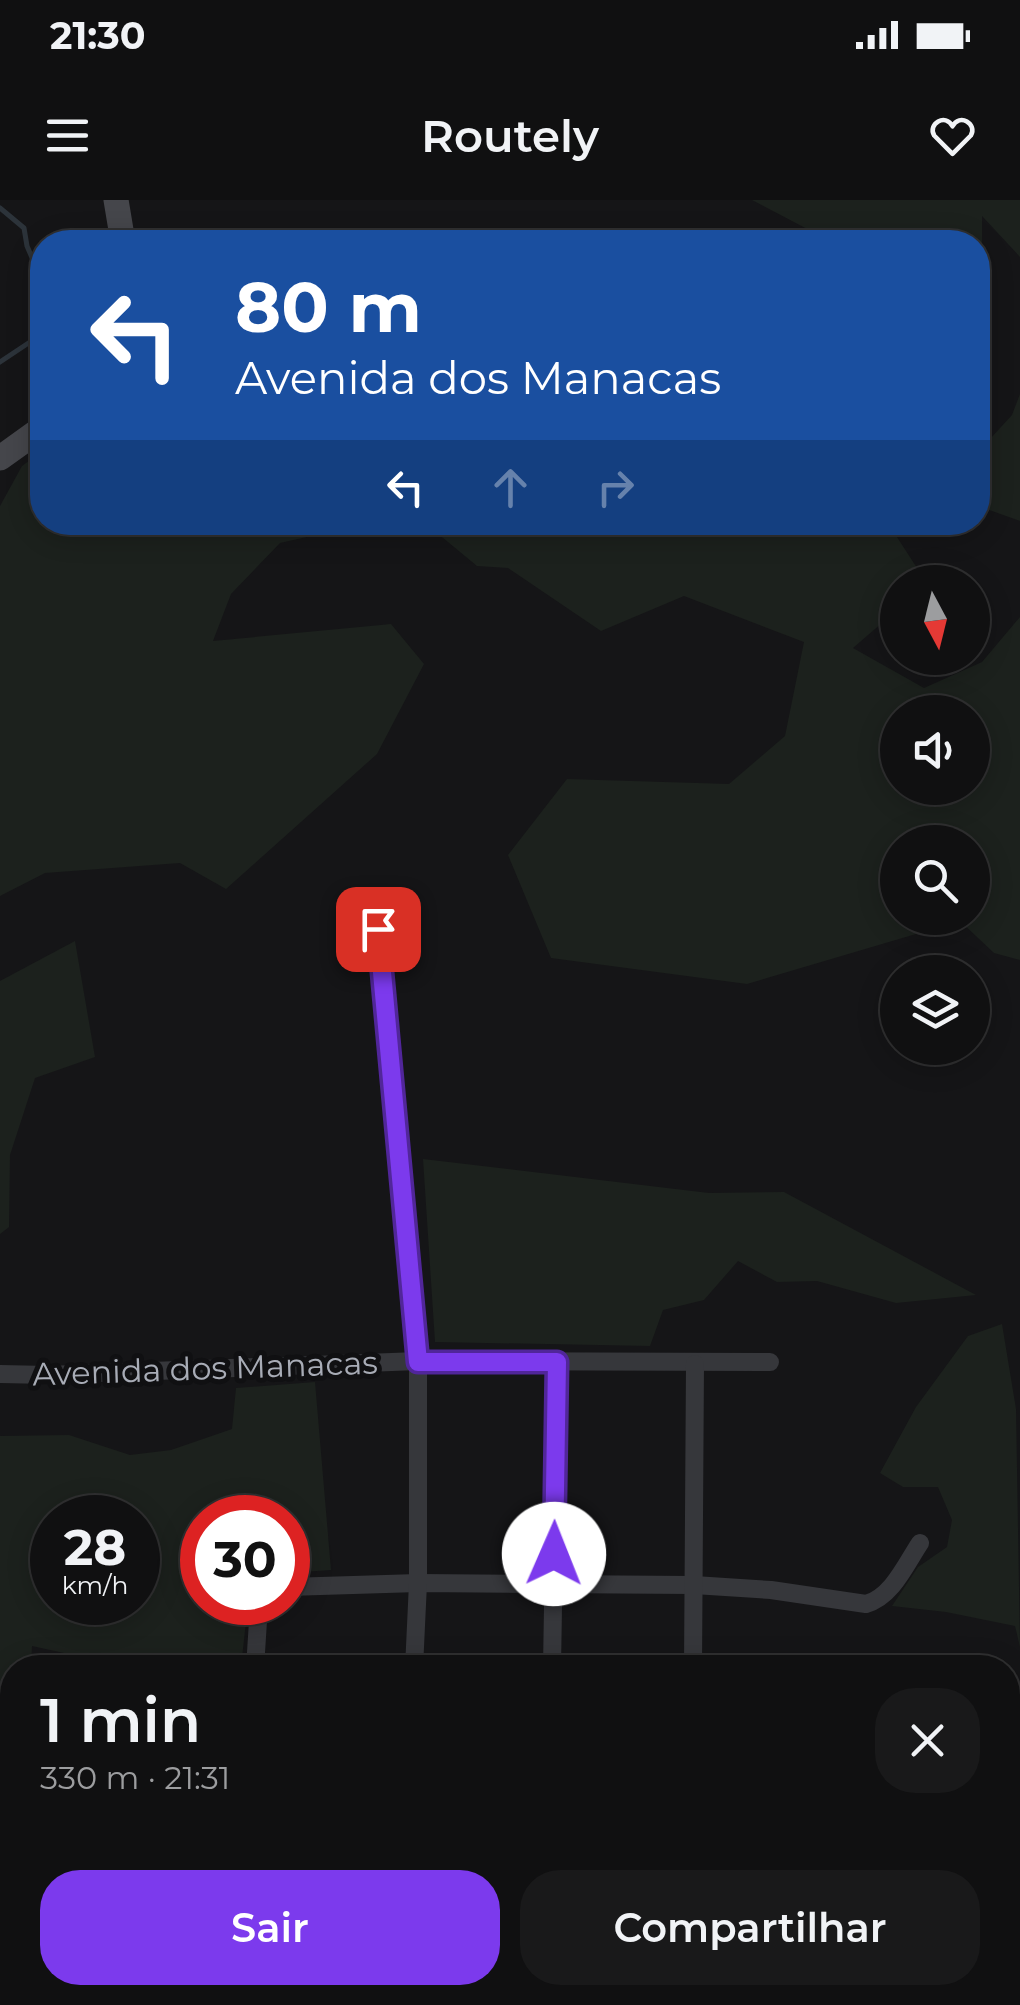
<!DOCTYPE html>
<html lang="pt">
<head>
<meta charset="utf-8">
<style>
  body { margin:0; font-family:Montserrat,sans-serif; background:#19191a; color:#f1f3f6; height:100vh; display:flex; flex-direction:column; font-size:38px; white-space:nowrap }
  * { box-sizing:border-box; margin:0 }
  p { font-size:32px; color:#9c9d9f }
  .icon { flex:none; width:55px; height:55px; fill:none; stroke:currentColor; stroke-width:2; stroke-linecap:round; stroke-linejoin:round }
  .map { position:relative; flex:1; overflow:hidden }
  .side { position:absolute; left:0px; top:1455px; width:1020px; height:350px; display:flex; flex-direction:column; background:#101011; border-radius:40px 40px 0 0; box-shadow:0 5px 25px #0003,0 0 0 2px #303031 }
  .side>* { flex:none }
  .guide { position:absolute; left:30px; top:30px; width:960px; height:305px; border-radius:40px; box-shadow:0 5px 25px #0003,0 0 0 2px #303031; background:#1a4fa0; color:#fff; overflow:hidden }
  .needle { width:65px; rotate:173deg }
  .tools { position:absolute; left:880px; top:365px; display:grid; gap:20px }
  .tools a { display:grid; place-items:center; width:110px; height:110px; border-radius:50%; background:#101011; box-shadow:0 5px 25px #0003,0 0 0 2px #303031; font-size:50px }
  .speed { position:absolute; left:30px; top:1295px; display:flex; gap:20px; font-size:50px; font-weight:700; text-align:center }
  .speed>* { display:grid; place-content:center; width:130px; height:130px; border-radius:50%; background:#101011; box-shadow:0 5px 25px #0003,0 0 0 2px #303031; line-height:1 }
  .speed small { font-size:25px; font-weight:400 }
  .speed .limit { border:15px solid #d22; background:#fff; color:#111 }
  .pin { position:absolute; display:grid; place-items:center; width:85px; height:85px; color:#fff; margin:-42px; border-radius:20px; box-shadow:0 5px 15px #0006 }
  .me { position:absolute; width:110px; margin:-55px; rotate:1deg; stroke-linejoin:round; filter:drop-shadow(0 0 8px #0008) }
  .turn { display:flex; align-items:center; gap:35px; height:210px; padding:0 40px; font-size:45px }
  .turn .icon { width:130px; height:130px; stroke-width:2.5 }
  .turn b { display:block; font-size:70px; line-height:85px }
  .lanes { display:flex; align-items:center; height:95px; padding:0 40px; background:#0003; justify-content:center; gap:50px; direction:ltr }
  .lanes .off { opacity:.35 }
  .round { display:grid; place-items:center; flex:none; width:105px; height:105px; border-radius:40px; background:#19191a }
  .head { display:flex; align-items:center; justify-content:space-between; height:170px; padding:0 40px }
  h1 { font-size:60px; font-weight:600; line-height:75px }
  .primary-button { display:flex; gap:20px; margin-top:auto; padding:20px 40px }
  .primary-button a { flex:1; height:115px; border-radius:40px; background:#7c3aed; color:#fff; font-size:40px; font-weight:600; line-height:115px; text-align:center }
  .primary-button a+a { background:#19191a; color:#f1f3f6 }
  .status { display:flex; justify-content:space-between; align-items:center; height:70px; padding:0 50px; background:#101011; direction:ltr }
  .status svg { height:28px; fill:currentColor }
  header { display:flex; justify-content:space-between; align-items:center; height:130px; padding:0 40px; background:#101011; font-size:45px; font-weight:600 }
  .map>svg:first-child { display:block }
  .green { fill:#1c211d; fill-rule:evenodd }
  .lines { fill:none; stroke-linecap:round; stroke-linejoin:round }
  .stream { stroke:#2c333a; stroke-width:5 }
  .service { stroke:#36373b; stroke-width:9 }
  .minor { stroke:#36373b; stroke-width:18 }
  .secondary { stroke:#45464b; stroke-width:25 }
  .route-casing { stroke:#51269a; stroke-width:25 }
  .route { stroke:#7c3aed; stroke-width:18 }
  .labels { text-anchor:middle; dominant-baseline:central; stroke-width:10; stroke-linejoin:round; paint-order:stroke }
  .street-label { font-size:32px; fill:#a8acb6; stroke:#101012 }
</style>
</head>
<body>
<div class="status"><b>21:30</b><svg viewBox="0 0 49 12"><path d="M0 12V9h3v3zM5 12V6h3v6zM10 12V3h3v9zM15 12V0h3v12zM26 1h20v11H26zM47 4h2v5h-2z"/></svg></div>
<header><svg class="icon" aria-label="menu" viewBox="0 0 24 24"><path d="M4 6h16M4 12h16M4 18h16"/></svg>Routely<svg class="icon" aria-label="heart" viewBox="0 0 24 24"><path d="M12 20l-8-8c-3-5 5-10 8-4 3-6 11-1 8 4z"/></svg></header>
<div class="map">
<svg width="1020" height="1805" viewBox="0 0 1020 1805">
  <rect width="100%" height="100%" fill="#151517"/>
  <g class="green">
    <path d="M752,0H1020V57L982,16V52L978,53V42H832Z"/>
    <path d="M1020,194V321L978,306V252L1012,215Z"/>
    <path d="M42,251V322L369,323L280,343L231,394L213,441L391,424L424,464L377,554L226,689L180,663L45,673L0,696V306L22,266Z"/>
    <path d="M425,323H888L926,382H898L897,410L853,448L924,488L982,462L1020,417V760L994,753L960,721L747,784L551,758L508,655L567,579L729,584L785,536L804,442L684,396L601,431L508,368L477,366ZM898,512H972V588H898ZM898,642H972V718H898Z"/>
    <path d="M75,741L95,857L35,878L10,955L9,1027L0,1034V781Z"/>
    <path d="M423,959L709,993L784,992L976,1095L896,1103L817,1081L777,1082L738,1061L704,1100L663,1110L650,1146L435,1142Z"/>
    <path d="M1002,1124L1016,1209L1020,1447L1015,1426L946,1412L892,1406L918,1367L947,1347L952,1320L938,1287H903L880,1273L916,1207L968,1136Z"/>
    <path d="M315,1182L331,1370L288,1373V1318H202V1402L248,1403L242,1458L193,1467H128L32,1446L31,1467L12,1468V1499H0V1236L69,1235L130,1255L171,1250L232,1229L236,1188ZM52,1318H138V1402H52Z"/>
    <path d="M1020,1506V1608L1008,1613V1511Z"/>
    <path d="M415,1793H642L640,1805H423Z"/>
  </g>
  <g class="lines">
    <g class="stream">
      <path d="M0,8L24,28L27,46L42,81"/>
      <path d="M0,162L30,142L42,129"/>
    </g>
    <path class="service" d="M378,729L418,1161"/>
    <g class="minor">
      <path d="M0,1174L48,1175L418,1161L770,1162"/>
      <path d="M288,1387L418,1383L694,1385L771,1390L866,1404C892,1397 906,1364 920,1343"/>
      <path d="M255,1468L258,1421L266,1402"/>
      <path d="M414,1468L418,1383V1161"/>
      <path d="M552,1468L557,1162"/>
      <path d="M693,1468L695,1164"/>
      <path d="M1008,1638L1020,1636"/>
      <path d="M399,1792L409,1805"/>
      <path d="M67,1805L72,1792"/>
      <path d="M659,1805L661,1792"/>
      <path d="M872,1805L873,1792"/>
      <path d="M1011,1805L1020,1721"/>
    </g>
    <g class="secondary">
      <path d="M116,0L123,42"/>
      <path d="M0,258L42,228"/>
    </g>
  </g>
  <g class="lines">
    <g class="route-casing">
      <path id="route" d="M378,729L418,1162H557L554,1354"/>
    </g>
    <use href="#route" class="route"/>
  </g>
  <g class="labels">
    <g class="street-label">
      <text transform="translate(205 1168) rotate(-2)">Avenida dos Manacas</text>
    </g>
  </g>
</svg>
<div class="tools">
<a><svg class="needle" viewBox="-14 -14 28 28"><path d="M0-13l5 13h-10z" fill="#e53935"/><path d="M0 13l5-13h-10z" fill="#9c9d9f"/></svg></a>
<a><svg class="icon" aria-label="sound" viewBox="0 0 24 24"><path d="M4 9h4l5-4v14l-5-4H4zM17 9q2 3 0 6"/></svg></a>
<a><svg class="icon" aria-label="search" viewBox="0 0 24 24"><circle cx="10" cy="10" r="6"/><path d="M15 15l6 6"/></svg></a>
<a><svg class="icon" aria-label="layers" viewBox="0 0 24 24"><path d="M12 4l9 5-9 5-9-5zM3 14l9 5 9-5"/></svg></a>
</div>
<div class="speed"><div>28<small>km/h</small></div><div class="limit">30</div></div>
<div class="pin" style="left:378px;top:729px;background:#d93025"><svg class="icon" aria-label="arrive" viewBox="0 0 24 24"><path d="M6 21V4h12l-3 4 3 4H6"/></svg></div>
<svg class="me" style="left:554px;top:1354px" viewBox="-20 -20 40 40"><circle r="19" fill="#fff"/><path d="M0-13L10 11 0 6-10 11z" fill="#7c3aed"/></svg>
<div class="guide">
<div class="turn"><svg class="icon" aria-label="left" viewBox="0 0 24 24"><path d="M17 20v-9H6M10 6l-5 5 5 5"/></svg><div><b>80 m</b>Avenida dos Manacas</div></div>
<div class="lanes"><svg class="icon" aria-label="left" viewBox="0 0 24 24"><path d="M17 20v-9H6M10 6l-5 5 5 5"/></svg><svg class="icon off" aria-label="ahead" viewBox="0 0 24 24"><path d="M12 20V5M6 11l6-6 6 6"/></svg><svg class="icon off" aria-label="right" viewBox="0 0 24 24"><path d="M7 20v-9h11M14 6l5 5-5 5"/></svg></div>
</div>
<section class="side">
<div class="head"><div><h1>1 min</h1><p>330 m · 21:31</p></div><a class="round"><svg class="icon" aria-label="close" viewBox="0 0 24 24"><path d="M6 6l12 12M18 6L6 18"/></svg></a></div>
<div class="primary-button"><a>Sair</a><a>Compartilhar</a></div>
</section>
</div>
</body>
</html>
